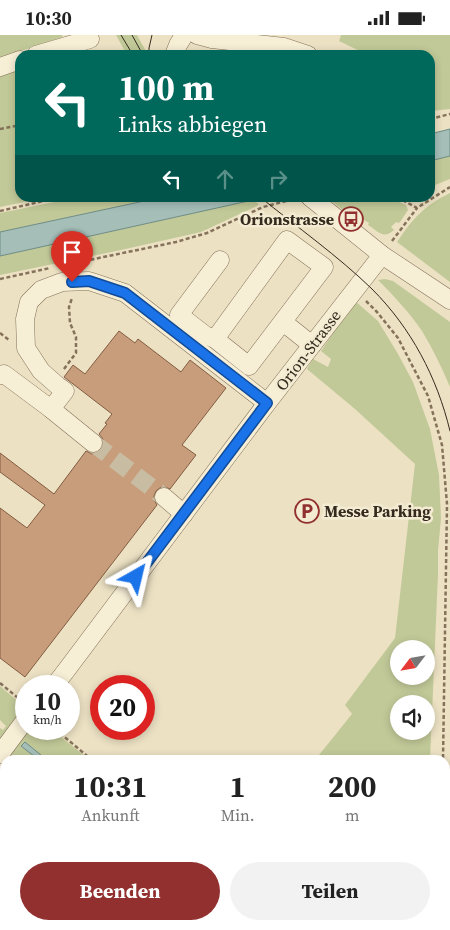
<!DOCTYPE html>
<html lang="de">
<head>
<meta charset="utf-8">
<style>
  body { margin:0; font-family:"Source Serif 4",serif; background:#f2f2f2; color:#222; height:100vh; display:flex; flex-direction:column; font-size:19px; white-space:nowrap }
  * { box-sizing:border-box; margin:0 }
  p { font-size:16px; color:#767676 }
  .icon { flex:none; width:28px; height:28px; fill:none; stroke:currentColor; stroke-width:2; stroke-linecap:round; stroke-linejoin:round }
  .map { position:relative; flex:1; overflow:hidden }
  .side { position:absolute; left:0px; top:720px; width:450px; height:175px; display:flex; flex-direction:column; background:#fff; border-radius:15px 15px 0 0; box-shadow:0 2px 8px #0003 }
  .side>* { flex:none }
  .hud { position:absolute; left:15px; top:15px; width:420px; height:152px; border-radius:15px; box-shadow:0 2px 8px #0003; background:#00695c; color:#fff; overflow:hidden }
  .needle { width:32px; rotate:239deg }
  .controls { position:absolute; left:390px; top:605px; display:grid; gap:10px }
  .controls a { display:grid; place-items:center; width:45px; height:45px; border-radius:50%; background:#fff; box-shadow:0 2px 8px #0003; font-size:25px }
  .speed { position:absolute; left:15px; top:640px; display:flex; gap:10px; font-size:25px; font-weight:700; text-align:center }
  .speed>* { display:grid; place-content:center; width:65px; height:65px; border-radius:50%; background:#fff; box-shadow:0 2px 8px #0003; line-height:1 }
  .speed small { font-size:12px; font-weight:400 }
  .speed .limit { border:8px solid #d22; background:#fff; color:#111 }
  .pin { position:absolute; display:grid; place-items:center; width:42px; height:42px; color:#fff; margin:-51px -21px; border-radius:50% 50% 50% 0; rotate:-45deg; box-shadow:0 0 5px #0007 }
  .pin .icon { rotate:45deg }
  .me { position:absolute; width:55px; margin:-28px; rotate:37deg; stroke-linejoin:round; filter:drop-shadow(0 0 4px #0008) }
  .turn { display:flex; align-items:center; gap:18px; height:105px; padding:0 20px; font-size:22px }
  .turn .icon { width:65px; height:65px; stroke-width:2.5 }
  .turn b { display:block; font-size:35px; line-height:42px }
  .lanes { display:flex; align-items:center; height:48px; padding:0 20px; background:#0003; justify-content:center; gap:25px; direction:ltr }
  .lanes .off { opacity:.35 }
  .eta { display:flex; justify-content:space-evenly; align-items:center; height:85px; text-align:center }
  .eta b { font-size:30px; font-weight:700; line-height:35px }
  .action { display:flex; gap:10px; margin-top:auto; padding:10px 20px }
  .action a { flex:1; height:58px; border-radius:30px; background:#91302e; color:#fff; font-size:20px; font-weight:700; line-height:58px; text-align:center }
  .action a+a { background:#f2f2f2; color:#222 }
  .status { display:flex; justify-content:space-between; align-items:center; height:35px; padding:0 25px; background:#fff; direction:ltr }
  .status svg { height:14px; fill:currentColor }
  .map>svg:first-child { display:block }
  .green { fill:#c2c998; fill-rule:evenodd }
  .water { fill:#a5bfb8; stroke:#6d8c85 }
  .building { fill:#c89d7b; stroke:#835d42 }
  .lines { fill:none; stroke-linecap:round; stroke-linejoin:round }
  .minor-tunnel { stroke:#c8bca2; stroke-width:18; stroke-dasharray:18 9; stroke-linecap:butt }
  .minor-casing { stroke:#85725b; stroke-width:19 }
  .path { stroke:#85725b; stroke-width:2.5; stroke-dasharray:4 2.5; stroke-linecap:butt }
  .minor { stroke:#f7eed6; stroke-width:18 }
  .tram { stroke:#362a1e; stroke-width:1 }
  .route-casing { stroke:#114b97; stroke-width:12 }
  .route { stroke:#1a73e8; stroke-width:9 }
  .labels { text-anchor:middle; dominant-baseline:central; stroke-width:5; stroke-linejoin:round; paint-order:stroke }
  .poi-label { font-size:16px; font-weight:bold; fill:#362a1e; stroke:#f3ebd2; text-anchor:end }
  .street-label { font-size:16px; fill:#362a1e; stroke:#f3ebd2 }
</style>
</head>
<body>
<div class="status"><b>10:30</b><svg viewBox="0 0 49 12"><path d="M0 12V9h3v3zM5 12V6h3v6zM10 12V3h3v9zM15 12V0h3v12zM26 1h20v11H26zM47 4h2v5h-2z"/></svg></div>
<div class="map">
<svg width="450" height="895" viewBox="0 0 450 895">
  <rect width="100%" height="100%" fill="#ece1c3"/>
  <g class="green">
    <path d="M0,0H62V2L18,17L20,26V162L44,163L0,172Z"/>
    <path d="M116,0H137L148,20H127Z"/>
    <path d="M341,0H450V74L432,76L430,73V20H366V19L339,6Z"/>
    <path d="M450,121V144L430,152V126Z"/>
    <path d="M450,158V247L397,207C413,183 424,171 450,158Z"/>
    <path d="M74,163H158L0,197V178Z"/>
    <path d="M250,163L259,169L257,171L201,197L121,215L0,240V221L199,177Z"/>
    <path d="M328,163H390L406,170L408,175L400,187L398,188L396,187L391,192L394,195C383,205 378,196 368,190L369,188L359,182L358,184L340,173Z"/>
    <path d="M385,244L393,246L450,287V352C442,333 433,314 422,296C409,277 394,261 378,245Z"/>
    <path d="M355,266L378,286L398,319L413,347L430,394L439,440L441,483L438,516V539L430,725H315L352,679L345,670L395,603L415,429L355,374L307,334L313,324L328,332L331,324L321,316ZM399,614H426V641H399ZM399,669H426V696H399Z"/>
    <path d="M0,651L21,669L18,674L26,682V694H51L90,725H47L25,707L22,711L39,725H11L12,723L0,714V693L3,695L6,691L0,685Z"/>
    <path d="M0,776L5,777V890H184L190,895H0Z"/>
    <path d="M188,890H238L244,895H194Z"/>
    <path d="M247,890H289L295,895H253Z"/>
    <path d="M306,890H424L423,895H312Z"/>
  </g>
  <g class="water">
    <path d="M450,94V121L430,126V99Z"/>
    <path d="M158,163H262L0,221V197Z"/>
    <path d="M25,707L47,725H39L21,711Z"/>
  </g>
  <path class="building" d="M119,296L135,308L138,304L181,337L190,325L226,353L182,410L196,420L170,454L165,452H161L156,456L154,461V465L157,470L25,642L0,623V473L27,493L45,470L0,437V418L54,459L86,416L92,419L96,418L101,415L104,409L103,404L99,399L107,389L105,388L112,379L64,342L73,330L85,339Z"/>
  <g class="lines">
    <path class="minor-tunnel" d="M93,408L164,462"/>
    <g class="minor-casing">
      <g id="minor">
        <path d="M197,0L212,4L284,12L308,20"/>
        <path d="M36,20L90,4L88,0"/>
        <path d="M174,20L178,10L184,0"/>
        <path d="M0,32L20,25"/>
        <path d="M310,162L382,220L450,265"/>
        <path d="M287,205L324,232L249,331L215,304Z"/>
        <path d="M283,287L312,310"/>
        <path d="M215,304L205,300L179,280L220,225"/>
        <path d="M0,340L4,339L51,374L93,408"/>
        <path d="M51,374L65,356L58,351L41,336L26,313L25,284L29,267L41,255L62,247L89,246L125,258L267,368"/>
        <path d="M164,462L184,479"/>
        <path d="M54,651L65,637L267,368L382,220"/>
        <path d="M0,719L26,684"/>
      </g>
    </g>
    <g class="path">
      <path d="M430,84L450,79"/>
      <path d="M0,94L20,90"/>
      <path d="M397,162L417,173L450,152"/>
      <path d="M0,176L61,162"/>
      <path d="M392,206L417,173"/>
      <path d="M65,230L176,207L207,198L263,172L294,164"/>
      <path d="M0,244L50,233"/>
      <path d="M366,266L377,277L398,303L428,361L442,410L447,469L443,725"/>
      <path d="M0,298L9,305"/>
      <path d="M64,334L76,318V302L70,288L69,272L72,263"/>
      <path d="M0,648L24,668"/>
      <path d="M55,694L92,725"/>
      <path d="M0,769L2,776L1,895"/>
      <path d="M184,890L190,895"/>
      <path d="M292,890L298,895"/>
      <path d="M440,895V890"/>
    </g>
    <use href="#minor" class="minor"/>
    <g class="tram">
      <path d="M121,0L133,20"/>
      <path d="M132,0L143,20"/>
      <path d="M149,20V13L152,0"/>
      <path d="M260,162C297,192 338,221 372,254C411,293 437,342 450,396"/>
    </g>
  </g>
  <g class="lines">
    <g class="route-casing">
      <path id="route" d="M72,247L89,246L125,258L267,368L136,542"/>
    </g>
    <use href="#route" class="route"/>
  </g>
  <defs>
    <g id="bus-ring" transform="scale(1.25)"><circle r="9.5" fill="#f3ebd2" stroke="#91302e" stroke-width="1.5"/><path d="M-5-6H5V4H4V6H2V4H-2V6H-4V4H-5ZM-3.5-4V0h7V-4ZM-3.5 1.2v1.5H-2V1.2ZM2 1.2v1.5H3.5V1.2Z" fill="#91302e"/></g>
    <g id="parking-ring" transform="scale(1.25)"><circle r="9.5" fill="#f3ebd2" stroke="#91302e" stroke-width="1.5"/><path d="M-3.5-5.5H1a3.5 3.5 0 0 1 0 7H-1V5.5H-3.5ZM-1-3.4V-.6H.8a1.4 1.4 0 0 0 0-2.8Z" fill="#91302e"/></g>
  </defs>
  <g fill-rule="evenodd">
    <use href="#bus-ring" x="351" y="184"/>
    <use href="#parking-ring" x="307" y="476"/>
  </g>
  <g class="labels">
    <g class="poi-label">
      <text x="334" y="184">Orionstrasse</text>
      <text x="324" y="476" text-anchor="start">Messe Parking</text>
    </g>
    <g class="street-label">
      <text transform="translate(308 315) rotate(-53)">Orion-Strasse</text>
    </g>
  </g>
</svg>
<div class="controls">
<a><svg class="needle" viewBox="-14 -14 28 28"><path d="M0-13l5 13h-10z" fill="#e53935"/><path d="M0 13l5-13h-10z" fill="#767676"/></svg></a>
<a><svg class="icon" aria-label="sound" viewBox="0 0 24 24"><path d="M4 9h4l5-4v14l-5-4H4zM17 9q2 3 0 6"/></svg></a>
</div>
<div class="speed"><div>10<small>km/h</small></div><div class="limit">20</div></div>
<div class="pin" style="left:72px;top:247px;background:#d93025"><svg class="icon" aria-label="arrive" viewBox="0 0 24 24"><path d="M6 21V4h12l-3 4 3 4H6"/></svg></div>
<svg class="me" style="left:136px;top:542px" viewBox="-20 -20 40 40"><path d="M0-17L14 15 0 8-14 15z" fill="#1a73e8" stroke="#fff" stroke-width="4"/></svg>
<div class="hud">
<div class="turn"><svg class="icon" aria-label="left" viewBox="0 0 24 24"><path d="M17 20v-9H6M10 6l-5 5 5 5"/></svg><div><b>100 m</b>Links abbiegen</div></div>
<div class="lanes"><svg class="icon" aria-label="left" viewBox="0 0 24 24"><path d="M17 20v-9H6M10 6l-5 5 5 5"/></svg><svg class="icon off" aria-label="ahead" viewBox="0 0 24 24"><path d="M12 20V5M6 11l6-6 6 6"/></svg><svg class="icon off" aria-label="right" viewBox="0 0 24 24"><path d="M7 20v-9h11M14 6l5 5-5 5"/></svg></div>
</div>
<section class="side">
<div class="eta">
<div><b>10:31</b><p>Ankunft</p></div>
<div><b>1</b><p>Min.</p></div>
<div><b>200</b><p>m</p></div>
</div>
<div class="action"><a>Beenden</a><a>Teilen</a></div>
</section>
</div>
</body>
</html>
